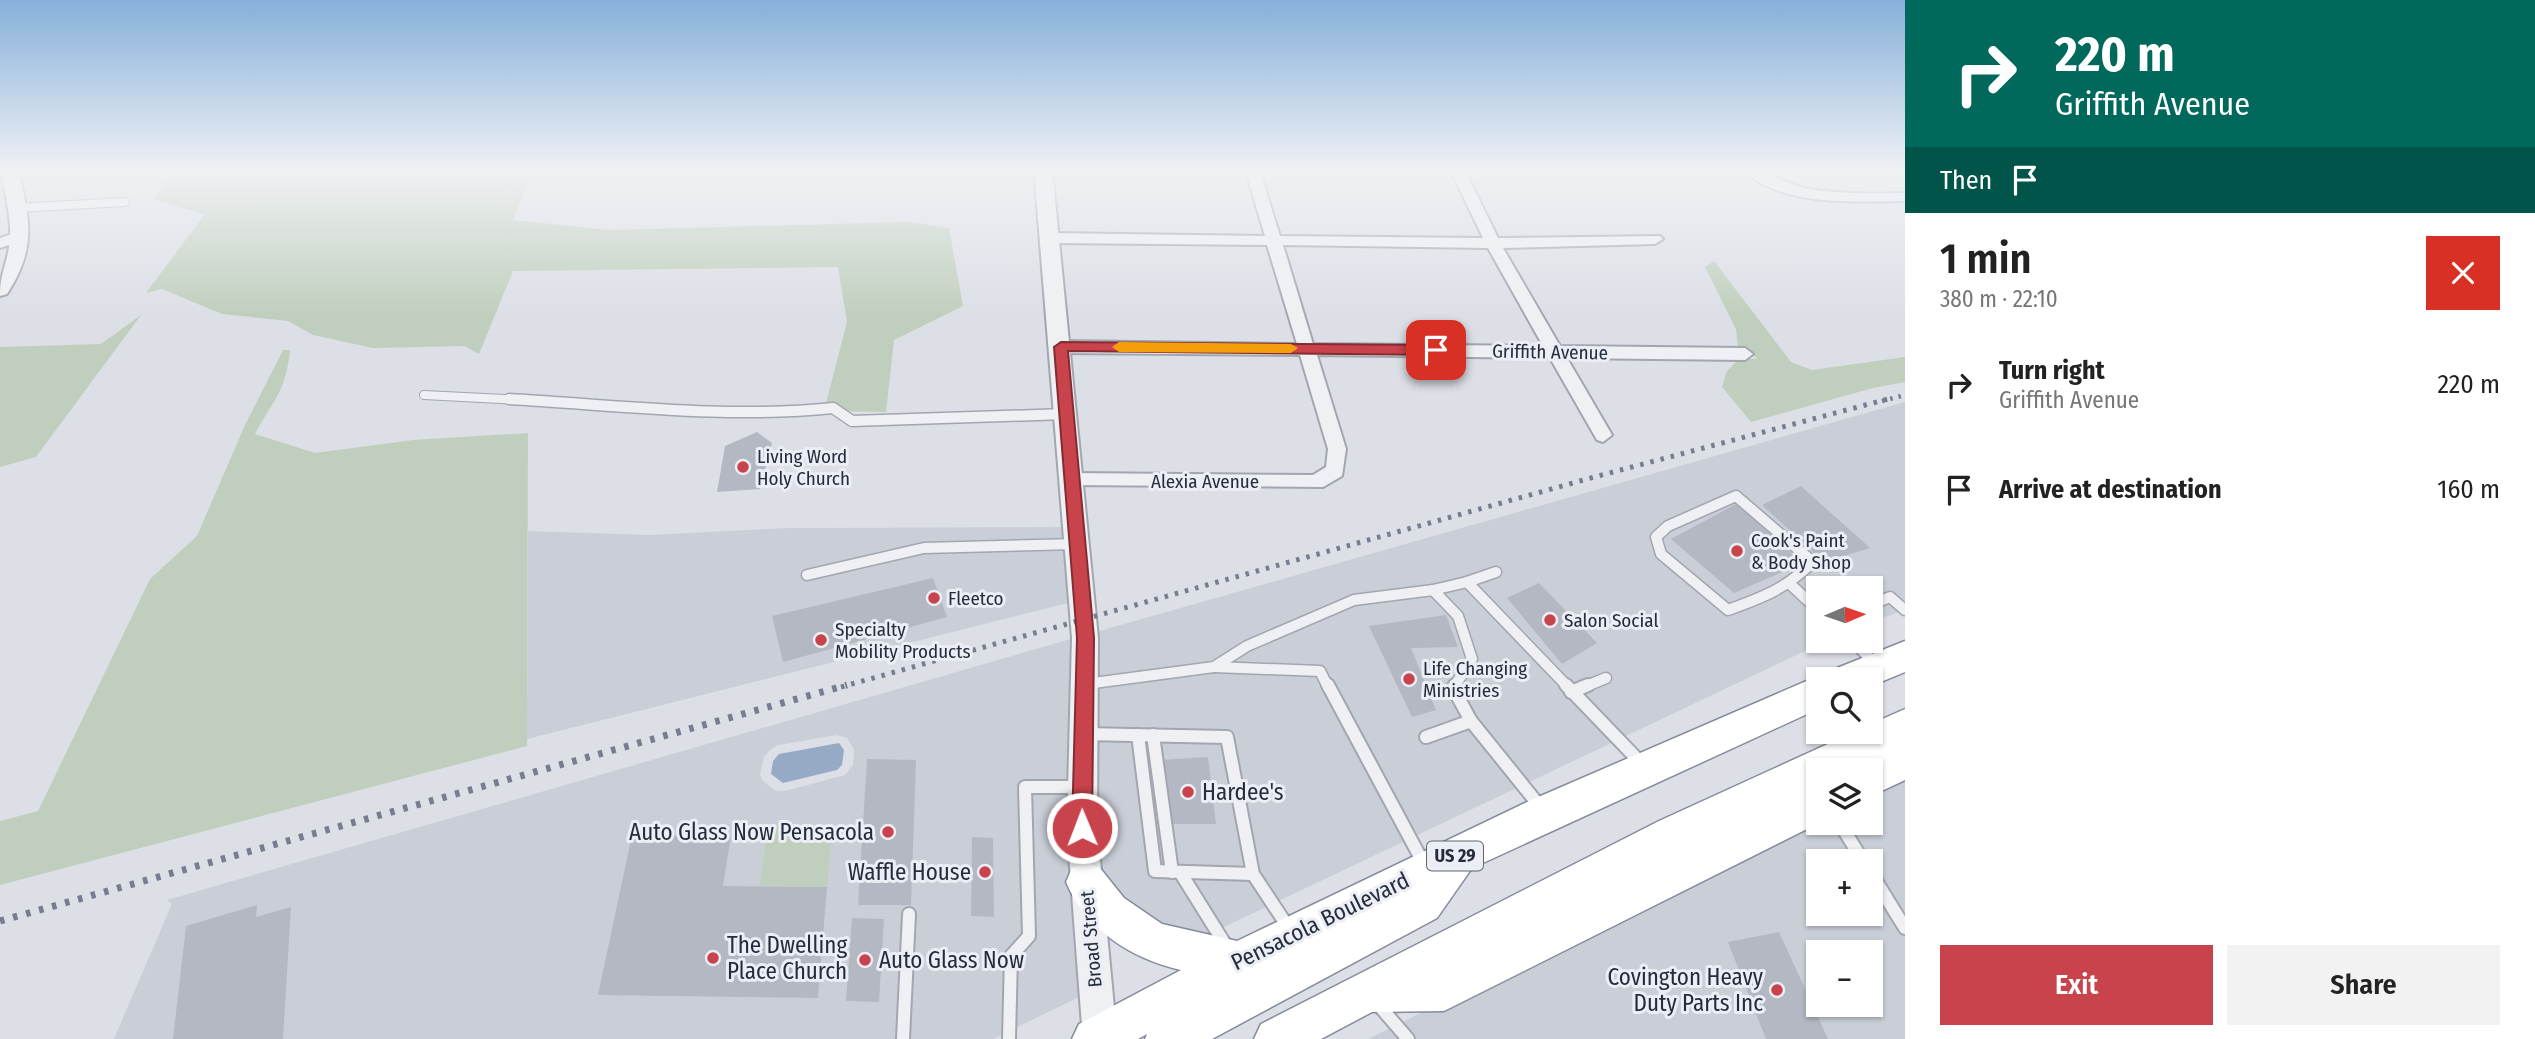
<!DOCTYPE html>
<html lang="en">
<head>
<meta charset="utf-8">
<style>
  body { margin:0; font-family:"Fira Sans Condensed",sans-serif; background:#f2f2f2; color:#222; height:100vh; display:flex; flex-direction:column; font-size:26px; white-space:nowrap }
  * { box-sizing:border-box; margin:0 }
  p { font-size:23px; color:#767676 }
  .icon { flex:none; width:38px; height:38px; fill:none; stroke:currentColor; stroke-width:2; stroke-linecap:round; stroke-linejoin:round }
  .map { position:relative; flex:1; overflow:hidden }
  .drawer { display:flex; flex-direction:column; background:#fff; width:630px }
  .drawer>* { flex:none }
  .top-card { background:#00695c; color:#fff; overflow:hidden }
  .needle { width:46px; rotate:88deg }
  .fabs { position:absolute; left:1806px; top:576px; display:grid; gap:14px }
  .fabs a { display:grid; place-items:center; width:77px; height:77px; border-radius:0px; background:#fff; box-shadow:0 2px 5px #0004; font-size:35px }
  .pin { position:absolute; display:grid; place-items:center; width:60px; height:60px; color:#fff; margin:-30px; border-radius:14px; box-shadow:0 4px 10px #0006 }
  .me { position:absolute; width:77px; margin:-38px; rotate:359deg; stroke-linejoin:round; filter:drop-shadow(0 0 5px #0008) }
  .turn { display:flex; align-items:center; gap:24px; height:147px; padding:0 35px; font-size:32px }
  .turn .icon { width:91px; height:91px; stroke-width:2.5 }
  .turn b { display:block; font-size:49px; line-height:60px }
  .then { display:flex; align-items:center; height:66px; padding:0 35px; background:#0003; gap:14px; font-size:26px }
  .round { display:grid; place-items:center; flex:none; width:74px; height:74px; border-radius:0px; background:#f2f2f2 }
  .summary { display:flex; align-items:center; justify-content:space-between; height:119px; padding:0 35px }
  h1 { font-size:42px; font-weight:600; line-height:52px }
  .cta { display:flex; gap:14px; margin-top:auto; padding:14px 35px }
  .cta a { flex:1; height:80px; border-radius:0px; background:#c9434c; color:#fff; font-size:28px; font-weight:600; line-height:80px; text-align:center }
  .cta a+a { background:#f2f2f2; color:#222 }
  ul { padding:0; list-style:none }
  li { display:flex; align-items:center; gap:21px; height:105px; padding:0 35px }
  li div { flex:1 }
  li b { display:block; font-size:26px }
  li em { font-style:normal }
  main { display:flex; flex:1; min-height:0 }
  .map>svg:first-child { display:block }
  .built { fill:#caced7; fill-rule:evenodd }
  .green { fill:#c0cfbd }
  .water { fill:#97aac5 }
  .building { fill:#b3b8c2 }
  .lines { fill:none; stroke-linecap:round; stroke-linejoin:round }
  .service-far2-casing { stroke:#a2a6af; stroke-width:10 }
  .service-far1-casing { stroke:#a2a6af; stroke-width:13 }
  .service-casing { stroke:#a2a6af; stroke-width:16 }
  .minor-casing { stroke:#a2a6af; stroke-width:4 }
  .tertiary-casing { stroke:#a2a6af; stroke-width:4 }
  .trunk-casing { stroke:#848b9c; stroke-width:3 }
  .service-far2 { stroke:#eef0f4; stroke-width:8 }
  .service-far1 { stroke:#eef0f4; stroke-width:10 }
  .service { stroke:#eef0f4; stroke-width:12 }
  .minor { fill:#eef0f4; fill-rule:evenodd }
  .tertiary { fill:#eef0f4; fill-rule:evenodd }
  .trunk { fill:#fff; fill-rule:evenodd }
  .rail-far2 { stroke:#767d8f; stroke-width:4.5; stroke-dasharray:2.5 6; stroke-linecap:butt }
  .rail-far1 { stroke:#767d8f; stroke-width:5; stroke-dasharray:3.5 7; stroke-linecap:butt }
  .rail { stroke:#767d8f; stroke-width:7; stroke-dasharray:4.5 9; stroke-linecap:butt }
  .route { fill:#c9434c; stroke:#832c31; stroke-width:2 }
  .slow { fill:#f59e0b }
  .poi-dot { fill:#c9434c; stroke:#ebeef4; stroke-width:2.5 }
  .labels { text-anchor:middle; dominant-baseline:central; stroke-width:6; stroke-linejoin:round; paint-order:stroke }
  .shield { fill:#ebeef4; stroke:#616672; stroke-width:2 }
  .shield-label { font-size:18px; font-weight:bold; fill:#262c3b }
  .street-label { font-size:19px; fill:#262c3b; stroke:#ebeef4 }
  .poi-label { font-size:19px; fill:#262c3b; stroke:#ebeef4; text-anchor:start }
  .near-poi-label { font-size:23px; fill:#262c3b; stroke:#ebeef4; text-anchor:start }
  .near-street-label { font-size:23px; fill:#262c3b; stroke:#ebeef4 }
</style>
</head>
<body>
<main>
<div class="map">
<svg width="1905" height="1039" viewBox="0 0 1905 1039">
  <rect width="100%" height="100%" fill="#dcdfe6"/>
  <g class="built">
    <path d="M1905,402V610L1871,622V588H1818V640L1826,641L1186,945L1160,933L1099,879L1095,829L1096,632Z"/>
    <path d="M1066,527L1072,602L527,739L528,531L648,535L789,528Z"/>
    <path d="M1074,638L1073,886L1081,996L993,1039H114L172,904L167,900ZM837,735L847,738L854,750L853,765L845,775L785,791H776L762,780L760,774L764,757L770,750L778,745Z"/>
    <path d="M1905,774V1039H1368L1818,817V822H1871V791ZM1818,861H1871V914H1818ZM1818,952H1871V1004H1818Z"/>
  </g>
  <g class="green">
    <path d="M242,169H534L513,220L609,230L909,222L949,228L963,306L894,340L886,412L824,411L847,322L838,267L513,271L479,354L464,346L373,348L313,335L288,321L222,314L162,289L146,293L205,214L154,200L173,171Z"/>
    <path d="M1714,261L1791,362L1812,370L1905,357V382L1873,388L1751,422L1722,387L1727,371L1739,359H1757L1750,349L1738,348L1736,329L1705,267Z"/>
    <path d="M141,315L36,457L0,467V347L101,344Z"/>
    <path d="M283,350H290C286,392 273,400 255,434L315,453L413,440L528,433L527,746L0,885V821L38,811L150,579L197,536L245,425Z"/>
    <path d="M768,825H832L827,887L760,886Z"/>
  </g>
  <path class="water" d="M839,743L844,750L842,765L837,770L783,783L771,774L773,761L779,754Z"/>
  <g class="building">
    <path d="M757,432L772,443L760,489L717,492L725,446Z"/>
    <path d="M1801,486L1870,548L1824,562L1762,505Z"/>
    <path d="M1736,504L1803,563L1734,593L1671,539Z"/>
    <path d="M933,578L947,617L783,662L772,616Z"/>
    <path d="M1539,583L1597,643L1562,664L1507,598Z"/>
    <path d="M1446,615L1458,647L1411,648L1436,710L1412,717L1369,626Z"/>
    <path d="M1208,757L1216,824H1169L1159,760Z"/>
    <path d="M867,759L916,760L911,905H858Z"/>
    <path d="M632,835L731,836L723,886L827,887L818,998L598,995Z"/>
    <path d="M972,837L993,838L994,917L971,916Z"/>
    <path d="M257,905L256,917L291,907L283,1039H173L186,926Z"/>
    <path d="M852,918L884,919L879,1002L846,1001Z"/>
    <path d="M1779,932L1828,1039H1766L1728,942Z"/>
  </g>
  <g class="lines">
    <g class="service-far2-casing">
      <g id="service-far2">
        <path d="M17,208L125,202"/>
        <path d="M424,395L542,401"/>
      </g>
    </g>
    <g class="service-far1-casing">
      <g id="service-far1">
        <path d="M509,399C616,405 726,419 833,408L852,421L1066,414"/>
        <path d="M1736,496L1813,562C1785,589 1764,597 1728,610L1661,554L1656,537L1668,526Z"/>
        <path d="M1496,572L1467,582L1568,687"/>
        <path d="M807,575L924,548L1077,544"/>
        <path d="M1790,584L1818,610"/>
        <path d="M1433,590L1467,582"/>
        <path d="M1871,605L1890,597L1905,610"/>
        <path d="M1851,640L1876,664"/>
        <path d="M1214,667L1320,671L1328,687"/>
        <path d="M1086,684L1214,667L1247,646L1354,600L1433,590L1458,616L1472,659L1454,687"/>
        <path d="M1584,687L1606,678"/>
      </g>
    </g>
    <g class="service-casing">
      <g id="service">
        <path d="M1328,685L1425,866"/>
        <path d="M1455,685L1453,688L1471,721L1542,809"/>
        <path d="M1566,685L1641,763"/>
        <path d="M1571,692L1588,685"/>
        <path d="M1084,734L1227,737L1253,874L1290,930"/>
        <path d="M1138,735L1155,871L1253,874"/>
        <path d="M1153,735L1172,872"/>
        <path d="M1426,737L1471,721"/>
        <path d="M1839,822L1863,861"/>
        <path d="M1180,872L1228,949"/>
        <path d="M1871,873L1905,928"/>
        <path d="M1376,1002L1408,1039"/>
        <path d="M903,1039L909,914"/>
        <path d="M1009,1039L1011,956L1029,936L1025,787H1080"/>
      </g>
    </g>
    <g class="minor-casing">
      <g id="minor">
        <path d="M1245,169H1259L1280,236L1483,238L1450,169H1464L1498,238L1660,236L1663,239L1655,244L1503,248L1560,346L1745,348L1753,354L1745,360L1567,358L1612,435L1603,442L1597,440L1550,358L1317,355L1346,449L1342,476L1323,487L1065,485L1063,480L1065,475L1072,473L1313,475L1326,467L1328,449L1300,355L1061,353L1053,347L1061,341L1297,344L1267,245L1050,243L1042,238L1050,233L1265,236ZM1283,245L1488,248L1543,346L1313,344Z"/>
        <path d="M1742,169C1765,169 1782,183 1805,188C1838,195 1872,193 1905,193V201C1857,202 1779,207 1742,169Z"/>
        <path d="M21,231L26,233V239L0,248V238Z"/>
      </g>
    </g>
    <g class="tertiary-casing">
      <g id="tertiary">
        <path d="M0,169H18C30,220 37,248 7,294L0,296C0,273 6,267 9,247C13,221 5,194 0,169Z"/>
        <path d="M1034,169H1052L1098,638L1097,828L1117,1039H1083L1067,828L1072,638Z"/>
      </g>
    </g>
    <g class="trunk-casing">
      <g id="trunk">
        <path d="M1905,641V672L1871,686V679H1831L1837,668Z"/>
        <path d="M1818,676L1826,679H1818V709L1472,868L1437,918L1212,1039H1145L1147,1034L1138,1039H1072L1079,1024L1181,970C1132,959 1086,930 1066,882L1072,868L1086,862L1100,868L1124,898L1162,924L1237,941L1529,801Z"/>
        <path d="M1905,709V780L1871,796V770H1856L1857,767L1850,770H1818V785L1811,789L1818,786L1821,822L1444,1011L1372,1012L1321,1039H1254L1261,1024L1659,821L1854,732H1871V724Z"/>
      </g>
    </g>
    <use href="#service-far2" class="service-far2"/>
    <use href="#service-far1" class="service-far1"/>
    <use href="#service" class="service"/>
    <use href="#minor" class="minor"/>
    <use href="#tertiary" class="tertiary"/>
    <use href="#trunk" class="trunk"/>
    <path class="rail-far2" d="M1882,401L1905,395"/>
    <path class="rail-far1" d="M841,687L1598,476L1888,399"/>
    <path class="rail" d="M0,921L847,685"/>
  </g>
  <linearGradient id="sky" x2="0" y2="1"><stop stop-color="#87b0da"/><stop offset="0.54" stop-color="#eff1f4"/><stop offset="1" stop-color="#eff1f4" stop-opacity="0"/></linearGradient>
  <rect width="1905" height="315" fill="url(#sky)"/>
  <path class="route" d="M1061,342L1436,345L1443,350L1436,355L1068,351L1094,638L1092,828L1089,835L1082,838L1075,835L1072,828L1077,638L1054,347Z"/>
  <path class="slow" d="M1119,342L1291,344L1298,348L1291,353L1119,352L1112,347Z"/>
  <g class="poi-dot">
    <circle cx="743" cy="467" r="7"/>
    <circle cx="1737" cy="551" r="7"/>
    <circle cx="934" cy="598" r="7"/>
    <circle cx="1550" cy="620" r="7"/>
    <circle cx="821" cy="640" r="7"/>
    <circle cx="1409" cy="679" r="7"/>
    <circle cx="1188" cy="792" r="7"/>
    <circle cx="888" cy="832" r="7"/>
    <circle cx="985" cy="872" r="7"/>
    <circle cx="713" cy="958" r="7"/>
    <circle cx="865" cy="960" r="7"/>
    <circle cx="1777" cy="990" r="7"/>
  </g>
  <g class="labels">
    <rect class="shield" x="1427" y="841.5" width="56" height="29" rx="5"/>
    <g class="shield-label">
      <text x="1455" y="856">US 29</text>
    </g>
    <g class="street-label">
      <text transform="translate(1550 352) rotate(1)">Griffith Avenue</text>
      <text x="1205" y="481">Alexia Avenue</text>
      <text transform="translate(1091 939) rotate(-95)">Broad Street</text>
    </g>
    <g class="poi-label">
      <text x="757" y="456">Living Word<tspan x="757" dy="22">Holy Church</tspan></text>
      <text x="1751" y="540">Cook's Paint<tspan x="1751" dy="22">&amp; Body Shop</tspan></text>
      <text x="948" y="598">Fleetco</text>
      <text x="1564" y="620">Salon Social</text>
      <text x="835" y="629">Specialty<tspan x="835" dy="22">Mobility Products</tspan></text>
      <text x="1423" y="668">Life Changing<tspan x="1423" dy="22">Ministries</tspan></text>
    </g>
    <g class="near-poi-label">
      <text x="1202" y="792">Hardee's</text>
      <text x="874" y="832" text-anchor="end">Auto Glass Now Pensacola</text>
      <text x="971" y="872" text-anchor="end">Waffle House</text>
      <text x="727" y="945">The Dwelling<tspan x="727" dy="26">Place Church</tspan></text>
      <text x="879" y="960">Auto Glass Now</text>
      <text x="1763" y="977" text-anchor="end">Covington Heavy<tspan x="1763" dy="26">Duty Parts Inc</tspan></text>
    </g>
    <g class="near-street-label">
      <text transform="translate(1320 921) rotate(-26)">Pensacola Boulevard</text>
    </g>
  </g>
</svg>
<div class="fabs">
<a><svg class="needle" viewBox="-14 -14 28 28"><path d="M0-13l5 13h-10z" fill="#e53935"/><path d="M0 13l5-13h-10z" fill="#767676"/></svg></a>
<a><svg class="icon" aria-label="search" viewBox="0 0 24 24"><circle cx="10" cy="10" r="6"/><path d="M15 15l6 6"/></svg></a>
<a><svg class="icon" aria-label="layers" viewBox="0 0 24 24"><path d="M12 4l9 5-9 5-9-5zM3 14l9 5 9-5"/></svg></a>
<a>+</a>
<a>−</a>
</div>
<div class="pin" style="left:1436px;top:350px;background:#d93025"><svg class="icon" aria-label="arrive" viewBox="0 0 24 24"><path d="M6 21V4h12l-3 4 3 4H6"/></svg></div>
<svg class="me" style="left:1082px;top:828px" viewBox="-20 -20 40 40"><circle r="17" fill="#c9434c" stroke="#fff" stroke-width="3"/><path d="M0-11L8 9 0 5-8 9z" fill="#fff"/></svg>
</div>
<section class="drawer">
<div class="top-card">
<div class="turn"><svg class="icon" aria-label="right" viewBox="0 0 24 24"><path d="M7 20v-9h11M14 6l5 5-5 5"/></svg><div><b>220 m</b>Griffith Avenue</div></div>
<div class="then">Then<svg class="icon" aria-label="arrive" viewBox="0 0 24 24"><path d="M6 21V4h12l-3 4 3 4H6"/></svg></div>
</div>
<div class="summary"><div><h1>1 min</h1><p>380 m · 22:10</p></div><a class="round" style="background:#d93025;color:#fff"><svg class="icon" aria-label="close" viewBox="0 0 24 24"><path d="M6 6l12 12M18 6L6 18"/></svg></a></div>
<ul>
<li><svg class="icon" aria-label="right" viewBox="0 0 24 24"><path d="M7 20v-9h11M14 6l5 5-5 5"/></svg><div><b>Turn right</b><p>Griffith Avenue</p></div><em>220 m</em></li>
<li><svg class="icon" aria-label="arrive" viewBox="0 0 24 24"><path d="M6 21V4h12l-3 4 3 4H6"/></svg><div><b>Arrive at destination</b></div><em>160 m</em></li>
</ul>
<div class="cta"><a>Exit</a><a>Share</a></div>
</section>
</main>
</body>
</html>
